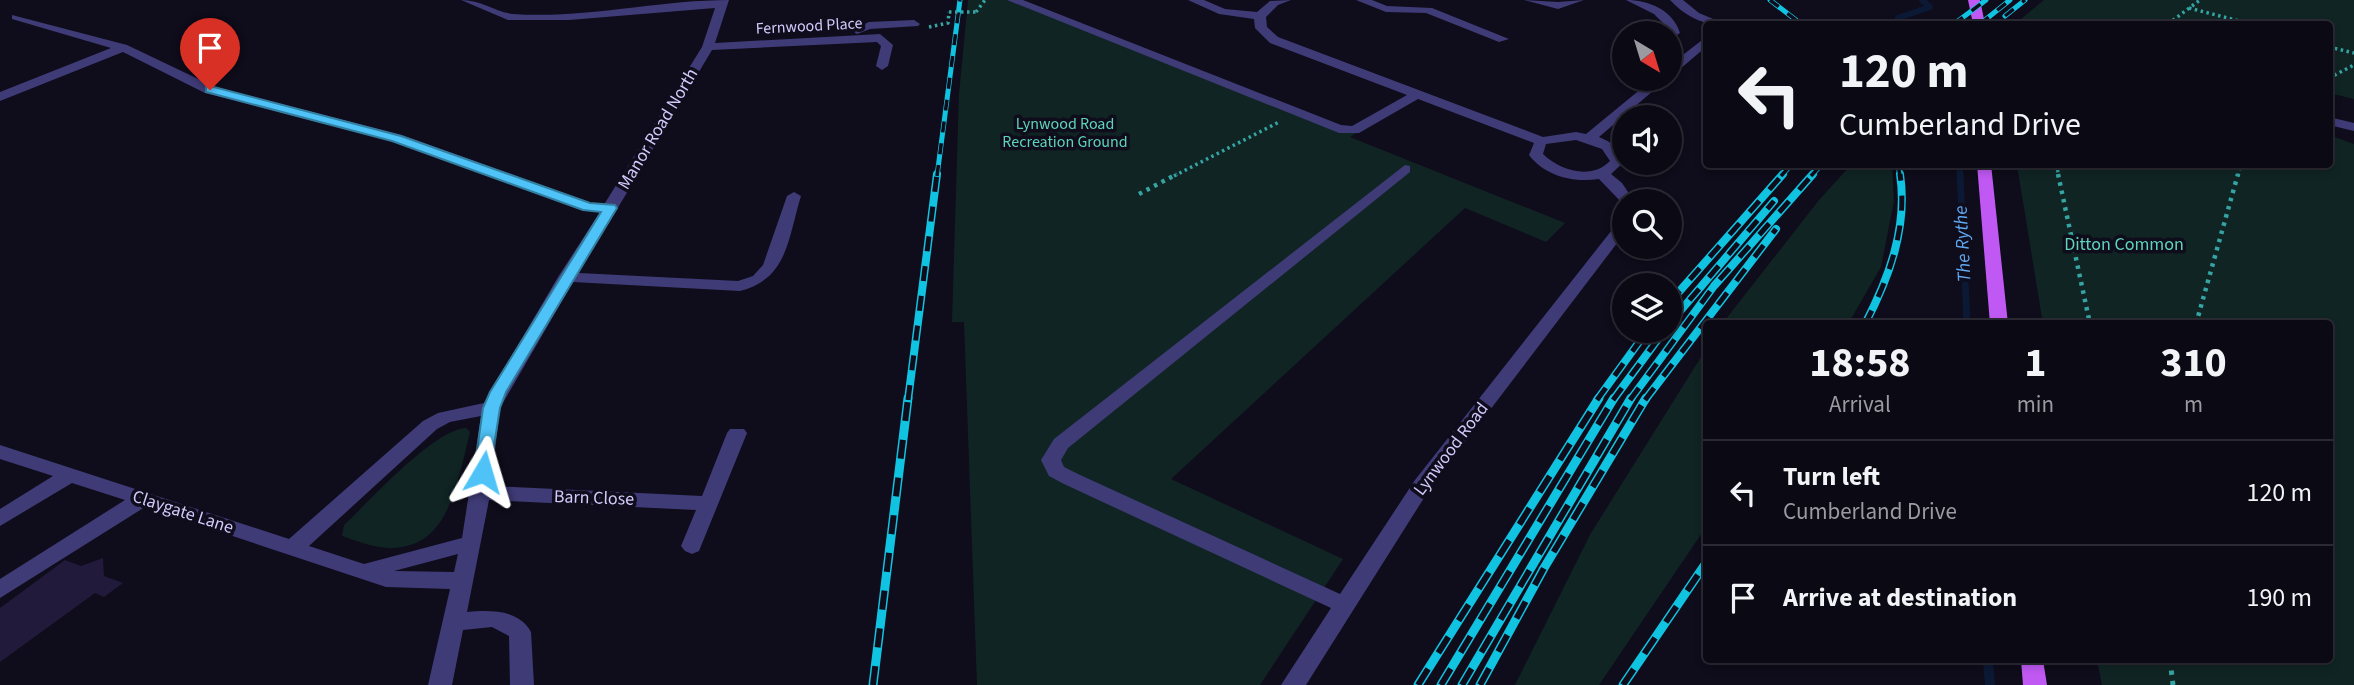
<!DOCTYPE html>
<html lang="en">
<head>
<meta charset="utf-8">
<style>
  body { margin:0; font-family:"Source Sans 3",sans-serif; background:#191722; color:#f1f3f6; height:100vh; display:flex; flex-direction:column; font-size:26px; white-space:nowrap }
  * { box-sizing:border-box; margin:0 }
  p { font-size:23px; color:#9a9aa0 }
  .icon { flex:none; width:38px; height:38px; fill:none; stroke:currentColor; stroke-width:2; stroke-linecap:round; stroke-linejoin:round }
  .map { position:relative; flex:1; overflow:hidden }
  .details { position:absolute; left:1703px; top:320px; width:630px; height:343px; display:flex; flex-direction:column; background:#0b0914; border-radius:7px; box-shadow:0 4px 10px #0003,0 0 0 2px #2b2a34 }
  .details>* { flex:none }
  .top-card { position:absolute; left:1703px; top:21px; width:630px; height:147px; border-radius:7px; box-shadow:0 4px 10px #0003,0 0 0 2px #2b2a34; background:#0b0914; color:#f1f3f6; overflow:hidden }
  .needle { width:46px; rotate:142deg }
  .tools { position:absolute; left:1612px; top:21px; display:grid; gap:14px }
  .tools a { display:grid; place-items:center; width:70px; height:70px; border-radius:50%; background:#0b0914; box-shadow:0 4px 10px #0003,0 0 0 2px #2b2a34; font-size:35px }
  .pin { position:absolute; display:grid; place-items:center; width:60px; height:60px; color:#fff; margin:-72px -30px; border-radius:50% 50% 50% 0; rotate:-45deg; box-shadow:0 0 7px #0007 }
  .pin .icon { rotate:45deg }
  .me { position:absolute; width:77px; margin:-38px; rotate:7deg; stroke-linejoin:round; filter:drop-shadow(0 0 5px #0008) }
  .turn { display:flex; align-items:center; gap:24px; height:147px; padding:0 21px; font-size:32px }
  .turn .icon { width:91px; height:91px; stroke-width:2.5 }
  .turn b { display:block; font-size:49px; line-height:60px }
  .eta { display:flex; justify-content:space-evenly; align-items:center; height:119px; text-align:center }
  .eta b { font-size:42px; font-weight:700; line-height:49px }
  ul { padding:0; list-style:none }
  li { display:flex; align-items:center; gap:21px; height:105px; padding:0 21px; border-top:2px solid #2b2a34 }
  li div { flex:1 }
  li b { display:block; font-size:26px }
  li em { font-style:normal }
  .map>svg:first-child { display:block }
  .green { fill:#102424 }
  .lines { fill:none; stroke-linecap:round; stroke-linejoin:round }
  .stream-far2 { stroke:#0c1935; stroke-width:6 }
  .stream-far1 { stroke:#0c1935; stroke-width:7 }
  .stream { stroke:#0c1935; stroke-width:10 }
  .building { fill:#221a3b }
  .path-far2 { stroke:#35a4a2; stroke-width:3.5; stroke-dasharray:2.5 3.5; stroke-linecap:butt }
  .path-far1 { stroke:#35a4a2; stroke-width:4.5; stroke-dasharray:3.5 5; stroke-linecap:butt }
  .path { stroke:#35a4a2; stroke-width:5; stroke-dasharray:4.5 6; stroke-linecap:butt }
  .minor { fill:#3f3b77; fill-rule:evenodd }
  .major { fill:#c059f3; fill-rule:evenodd }
  .rail-far2-casing { stroke:#10c4e1; stroke-width:5 }
  .rail-far1-casing { stroke:#10c4e1; stroke-width:8 }
  .rail-casing { stroke:#10c4e1; stroke-width:9 }
  .rail-far2 { stroke:#0f0c1b; stroke-width:3.5; stroke-dasharray:11; stroke-linecap:butt }
  .rail-far1 { stroke:#0f0c1b; stroke-width:5; stroke-dasharray:15; stroke-linecap:butt }
  .rail { stroke:#0f0c1b; stroke-width:6; stroke-dasharray:19; stroke-linecap:butt }
  .path-bridge { stroke:#35a4a2; stroke-width:3.5; stroke-dasharray:2.5 3.5; stroke-linecap:butt }
  .route { fill:#4fc3f7; stroke:#337fa1; stroke-width:2 }
  .labels { text-anchor:middle; dominant-baseline:central; stroke-width:7; stroke-linejoin:round; paint-order:stroke }
  .far-street-label { font-size:16px; fill:#d2cafb; stroke:#0f0c1b }
  .far-park-label { font-size:16px; fill:#5dd4bb; stroke:#0f0c1b }
  .street-label { font-size:18px; fill:#d2cafb; stroke:#0f0c1b }
  .park-label { font-size:18px; fill:#5dd4bb; stroke:#0f0c1b }
  .water-label { font-size:19px; font-style:italic; fill:#60a9f3; stroke:#0f0c1b }
</style>
</head>
<body>
<div class="map">
<svg width="2354" height="685" viewBox="0 0 2354 685">
  <rect width="100%" height="100%" fill="#0f0c1b"/>
  <g class="green">
    <path d="M968,0H1018L1357,133L1350,137L1565,223L1546,242L1465,208L1171,479L1343,559L1260,685H977L964,322H952L959,94Z"/>
    <path d="M2044,0H2354V99L2329,93V24H2015Z"/>
    <path d="M2329,135L2354,144V685H2102L2097,660H2329V324H2043L2017,165L2329,164Z"/>
    <path d="M1851,165H1892L1894,201L1881,267L1848,324H1722L1819,200Z"/>
    <path d="M1706,349V527L1599,685H1515L1591,533Z"/>
    <path d="M466,428L470,432C457,481 450,557 379,547C367,545 354,540 342,536L344,525C370,501 433,430 466,428Z"/>
  </g>
  <g class="lines">
    <g class="stream-far2">
      <path d="M1895,24L1898,18L1930,7L1922,0"/>
      <path d="M1959,164L1960,176"/>
    </g>
    <path class="stream-far1" d="M1960,174L1967,324"/>
    <path class="stream" d="M1988,660L1990,685"/>
  </g>
  <path class="building" d="M103,558L104,576L123,583L104,597L95,593L0,662V608L65,560L81,566Z"/>
  <g class="lines">
    <g class="path-far2">
      <path d="M2189,8L2251,24"/>
      <path d="M976,12L985,0"/>
      <path d="M2168,24L2200,0"/>
      <path d="M929,27L948,23L949,12"/>
      <path d="M2329,47L2354,53"/>
      <path d="M2329,78L2354,65"/>
      <path d="M2056,164L2059,176"/>
      <path d="M1174,176L1279,122"/>
      <path d="M2238,176L2241,164"/>
    </g>
    <g class="path-far1">
      <path d="M2058,174L2090,324"/>
      <path d="M1139,194L1177,174"/>
      <path d="M2196,324L2238,174"/>
    </g>
    <path class="path" d="M2170,660L2173,685"/>
    <g class="minor">
      <path d="M461,0C482,0 495,12 513,14C585,19 658,0 729,0L715,43L880,34L893,45L888,66L882,70L876,66L881,46L877,42L712,50L579,273L738,281L753,276L763,265L787,196L794,192L801,196C788,238 788,279 740,291L573,282L500,408L491,486L702,496L727,433L730,429H744L747,433L699,551L692,554L685,551L681,546L696,510L489,500L467,612C489,610 519,609 531,632L534,685H510L509,636L492,627L463,630L452,685H428L450,589L386,587L145,507L0,598V579L125,500L72,483L0,526V509L53,476L0,459V445L289,539L423,421L438,413L484,403L558,277L600,212L583,210L392,141L205,93L123,52L0,101V92L111,48L12,19V15L127,45L215,87L402,135L590,203H605L702,47L715,8L569,20H508ZM481,416L462,538L364,564L309,546L437,429L450,422ZM458,554L454,572L394,571Z"/>
      <path d="M1007,0H1023L1341,125L1352,126L1407,95L1270,43L1255,28L1254,19L1219,14L1188,0H1204L1225,9L1257,12L1270,1L1291,0L1278,5L1266,17L1267,27L1278,37L1543,137L1576,132L1586,134L1653,79H1667L1599,137C1611,142 1621,148 1624,162L1611,174L1622,183L1634,201H1624V205L1599,179C1573,183 1545,176 1529,155L1534,143L1418,99L1359,133H1339ZM1576,140L1602,149L1610,161C1592,180 1560,171 1543,154L1546,144Z"/>
      <path d="M1356,0H1372L1387,6L1432,8L1509,39L1499,42L1426,13L1386,12Z"/>
      <path d="M1524,0L1558,2L1584,0L1558,9Z"/>
      <path d="M1626,0C1649,0 1673,10 1680,33L1670,39V33H1666V26L1654,14Z"/>
      <path d="M1670,0H1683L1699,13L1725,24C1703,26 1685,16 1670,0Z"/>
      <path d="M914,20L920,24L918,26L870,29L857,34L851,30L869,22Z"/>
      <path d="M1706,37V47L1674,74L1670,75V65Z"/>
      <path d="M2329,117L2354,123V131L2329,125Z"/>
      <path d="M1405,165L1410,166V172L1068,448L1061,460L1064,467L1078,474L1340,594L1415,480L1619,221L1624,219V234L1429,490L1306,685H1281L1331,608L1064,484L1049,476L1041,460L1054,439Z"/>
    </g>
    <g class="major">
      <path d="M1968,0H1980L1985,24H1973Z"/>
      <path d="M1977,164H1991L2008,324H1990Z"/>
      <path d="M2021,660H2043L2047,685H2023Z"/>
    </g>
    <g class="rail-far2-casing">
      <g id="rail-far2">
        <path d="M1770,0L1801,24"/>
        <path d="M2005,16L2025,0"/>
        <path d="M1954,24L1986,0"/>
        <path d="M1980,24L2010,0"/>
        <path d="M1898,164L1900,176"/>
        <path d="M937,176L960,0"/>
        <path d="M1781,176L1792,164"/>
        <path d="M1811,176L1822,164"/>
      </g>
    </g>
    <g class="rail-far1-casing">
      <g id="rail-far1">
        <path d="M1670,302L1783,174"/>
        <path d="M1670,323L1774,201"/>
        <path d="M1865,324C1889,278 1908,227 1900,174"/>
        <path d="M908,400L937,174"/>
        <path d="M1597,400L1647,331"/>
        <path d="M1613,400L1664,331"/>
        <path d="M1630,400L1714,286L1813,174"/>
        <path d="M1645,400L1776,229"/>
      </g>
    </g>
    <g class="rail-casing">
      <g id="rail">
        <path d="M873,685L908,398"/>
        <path d="M1418,685L1599,398"/>
        <path d="M1441,685L1614,398"/>
        <path d="M1462,685L1631,398"/>
        <path d="M1480,685L1544,568L1646,398"/>
        <path d="M1623,685L1706,563"/>
      </g>
    </g>
    <use href="#rail-far2" class="rail-far2"/>
    <use href="#rail-far1" class="rail-far1"/>
    <use href="#rail" class="rail"/>
    <path class="path-bridge" d="M949,12H976"/>
  </g>
  <path class="route" d="M210,86L401,136L590,203L615,205L617,208L506,392L500,408L489,477H476L474,472L483,408L490,392L601,212L583,210L392,141L206,92V87Z"/>
  <g class="labels">
    <g class="far-street-label">
      <text transform="translate(809 26) rotate(-3)">Fernwood Place</text>
    </g>
    <g class="far-park-label">
      <text x="1065" y="124">Lynwood Road<tspan x="1065" dy="18">Recreation Ground</tspan></text>
    </g>
    <g class="street-label">
      <text transform="translate(658 129) rotate(-59)">Manor Road North</text>
      <text transform="translate(1451 449) rotate(-53)">Lynwood Road</text>
      <text transform="translate(594 498) rotate(2)">Barn Close</text>
      <text transform="translate(183 512) rotate(18)">Claygate Lane</text>
    </g>
    <g class="park-label">
      <text x="2124" y="244">Ditton Common</text>
    </g>
    <g class="water-label">
      <text transform="translate(1963 244) rotate(-93)">The Rythe</text>
    </g>
  </g>
</svg>
<div class="tools">
<a><svg class="needle" viewBox="-14 -14 28 28"><path d="M0-13l5 13h-10z" fill="#e53935"/><path d="M0 13l5-13h-10z" fill="#9a9aa0"/></svg></a>
<a><svg class="icon" aria-label="sound" viewBox="0 0 24 24"><path d="M4 9h4l5-4v14l-5-4H4zM17 9q2 3 0 6"/></svg></a>
<a><svg class="icon" aria-label="search" viewBox="0 0 24 24"><circle cx="10" cy="10" r="6"/><path d="M15 15l6 6"/></svg></a>
<a><svg class="icon" aria-label="layers" viewBox="0 0 24 24"><path d="M12 4l9 5-9 5-9-5zM3 14l9 5 9-5"/></svg></a>
</div>
<div class="pin" style="left:210px;top:90px;background:#d93025"><svg class="icon" aria-label="arrive" viewBox="0 0 24 24"><path d="M6 21V4h12l-3 4 3 4H6"/></svg></div>
<svg class="me" style="left:483px;top:472px" viewBox="-20 -20 40 40"><path d="M0-17L14 15 0 8-14 15z" fill="#4fc3f7" stroke="#fff" stroke-width="4"/></svg>
<div class="top-card">
<div class="turn"><svg class="icon" aria-label="left" viewBox="0 0 24 24"><path d="M17 20v-9H6M10 6l-5 5 5 5"/></svg><div><b>120 m</b>Cumberland Drive</div></div>
</div>
<section class="details">
<div class="eta">
<div><b>18:58</b><p>Arrival</p></div>
<div><b>1</b><p>min</p></div>
<div><b>310</b><p>m</p></div>
</div>
<ul>
<li><svg class="icon" aria-label="left" viewBox="0 0 24 24"><path d="M17 20v-9H6M10 6l-5 5 5 5"/></svg><div><b>Turn left</b><p>Cumberland Drive</p></div><em>120 m</em></li>
<li><svg class="icon" aria-label="arrive" viewBox="0 0 24 24"><path d="M6 21V4h12l-3 4 3 4H6"/></svg><div><b>Arrive at destination</b></div><em>190 m</em></li>
</ul>
</section>
</div>
</body>
</html>
